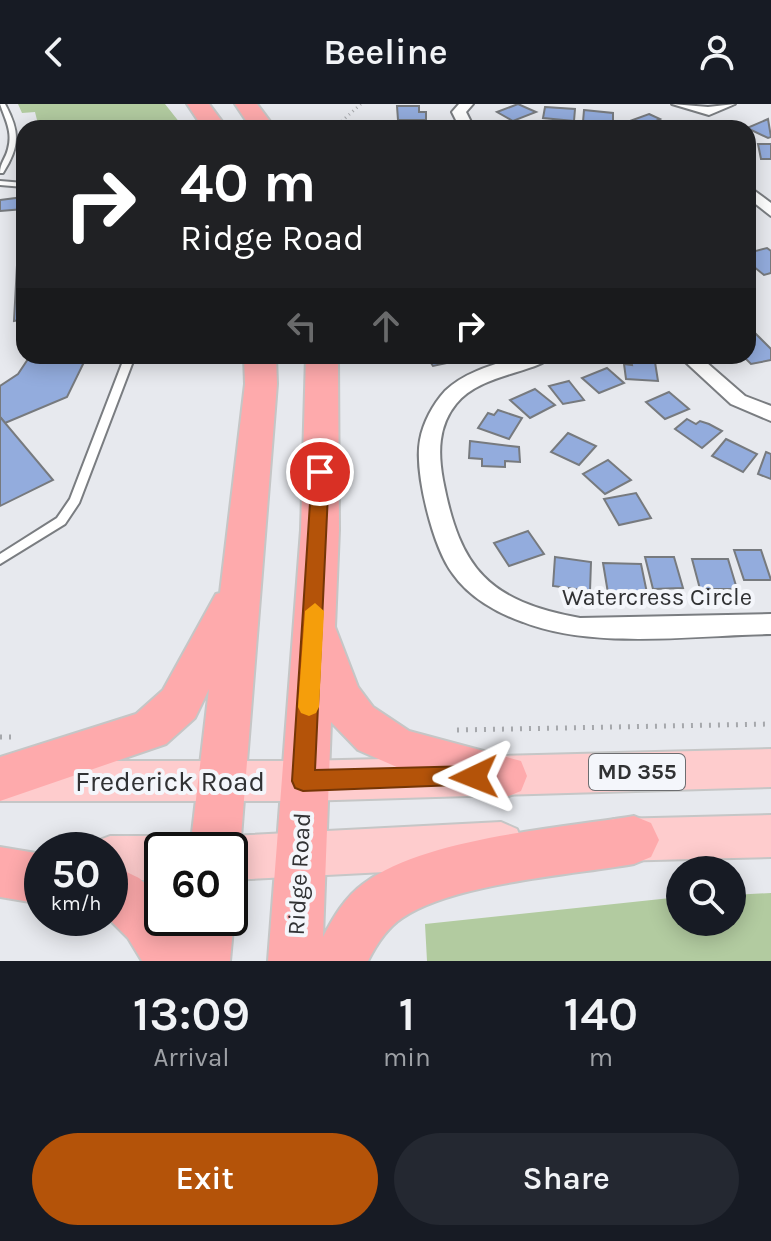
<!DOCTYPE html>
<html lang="en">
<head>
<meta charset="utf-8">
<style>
  body { margin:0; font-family:Karla,sans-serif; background:#242831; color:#f1f3f6; height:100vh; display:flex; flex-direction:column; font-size:30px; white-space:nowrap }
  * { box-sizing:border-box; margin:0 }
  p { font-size:26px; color:#9ea1a6 }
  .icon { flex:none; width:44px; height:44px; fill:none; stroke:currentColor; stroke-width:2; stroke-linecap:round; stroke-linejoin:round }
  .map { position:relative; height:857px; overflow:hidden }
  .drawer { display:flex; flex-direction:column; background:#171b24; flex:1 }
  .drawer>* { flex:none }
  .hud { position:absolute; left:16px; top:16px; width:740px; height:244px; border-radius:24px; box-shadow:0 4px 20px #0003; background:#202124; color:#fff; overflow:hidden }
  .controls { position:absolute; left:666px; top:752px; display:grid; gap:16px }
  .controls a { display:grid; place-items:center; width:80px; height:80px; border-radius:50%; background:#171b24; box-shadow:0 4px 20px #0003; font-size:40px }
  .speed { position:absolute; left:24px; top:728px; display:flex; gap:16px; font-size:40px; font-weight:700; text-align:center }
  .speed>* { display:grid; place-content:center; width:104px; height:104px; border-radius:50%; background:#171b24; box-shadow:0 4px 20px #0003; line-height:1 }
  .speed small { font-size:20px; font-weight:400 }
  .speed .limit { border:4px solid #111; border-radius:12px; background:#fff; color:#111 }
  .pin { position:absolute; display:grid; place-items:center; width:68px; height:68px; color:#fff; margin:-34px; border:4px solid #fff; border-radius:50%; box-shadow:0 2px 8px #0007 }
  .me { position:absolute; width:88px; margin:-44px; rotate:268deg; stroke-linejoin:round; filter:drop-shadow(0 0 6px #0008) }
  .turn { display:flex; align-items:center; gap:28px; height:168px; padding:0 32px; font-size:36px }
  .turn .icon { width:104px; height:104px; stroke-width:2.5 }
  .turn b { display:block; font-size:56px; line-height:68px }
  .lanes { display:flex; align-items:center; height:76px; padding:0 32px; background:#0003; justify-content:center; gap:40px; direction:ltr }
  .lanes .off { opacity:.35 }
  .eta { display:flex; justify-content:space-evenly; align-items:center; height:136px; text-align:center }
  .eta b { font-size:48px; font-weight:600; line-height:56px }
  .cta { display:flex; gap:16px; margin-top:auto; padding:16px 32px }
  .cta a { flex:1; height:92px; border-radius:48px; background:#b45309; color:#fff; font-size:32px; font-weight:600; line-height:92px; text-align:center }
  .cta a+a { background:#242831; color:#f1f3f6 }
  header { display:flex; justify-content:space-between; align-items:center; height:104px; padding:0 32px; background:#171b24; font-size:36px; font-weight:600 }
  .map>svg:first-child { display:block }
  .green { fill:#b2cba0 }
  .building { fill:#93acdd; stroke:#777a7e; stroke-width:2 }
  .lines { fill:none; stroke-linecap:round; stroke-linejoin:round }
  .lane-casing { stroke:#7a7d81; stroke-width:4 }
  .street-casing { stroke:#7a7d81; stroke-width:4 }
  .primary-casing { stroke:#c5c6c6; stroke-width:4 }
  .highway-casing { stroke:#c5c6c6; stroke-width:4 }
  .path-far1 { stroke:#a6a8ac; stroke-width:3; stroke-dasharray:1 4; stroke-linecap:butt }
  .path { stroke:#a6a8ac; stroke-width:5; stroke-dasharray:2 7; stroke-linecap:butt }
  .lane { fill:#fff; fill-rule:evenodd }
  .street { fill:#fff; fill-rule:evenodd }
  .primary { fill:#fecccd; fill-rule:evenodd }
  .highway { fill:#feaaac; fill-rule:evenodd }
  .route { fill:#b45309; stroke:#753606; stroke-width:2 }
  .slow { fill:#f59e0b }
  .labels { text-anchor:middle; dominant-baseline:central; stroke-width:8; stroke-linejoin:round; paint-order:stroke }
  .shield { fill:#f4f6fb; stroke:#6c6d70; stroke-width:2 }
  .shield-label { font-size:22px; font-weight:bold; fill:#313234 }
  .street-label { font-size:24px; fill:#313234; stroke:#f4f6fb }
  .near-street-label { font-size:28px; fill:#313234; stroke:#f4f6fb }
</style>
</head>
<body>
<header><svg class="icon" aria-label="back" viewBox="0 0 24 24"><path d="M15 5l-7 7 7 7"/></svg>Beeline<svg class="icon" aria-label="person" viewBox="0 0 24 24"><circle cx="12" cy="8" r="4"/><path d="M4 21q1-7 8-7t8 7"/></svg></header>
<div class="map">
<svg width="771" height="857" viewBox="0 0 771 857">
  <rect width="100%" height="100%" fill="#e7e9ee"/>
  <g class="green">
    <path d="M18,0H165L184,24H39L35,8L22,9Z"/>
    <path d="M771,789V857H427L425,820L680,793V818H732V791Z"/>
  </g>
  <g class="building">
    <path d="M518,0L536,8L513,17L497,8Z"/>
    <path d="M397,2H419V8H426V16H398Z"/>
    <path d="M545,3L575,5L574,17L543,14Z"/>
    <path d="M584,6L613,9V21L583,18Z"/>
    <path d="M649,10L660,15L656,17L668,23L643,24L630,17Z"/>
    <path d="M768,15L771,33L768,34L747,24Z"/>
    <path d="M758,40H771V55H761Z"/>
    <path d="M24,93V105L0,107V96Z"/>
    <path d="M24,123V215L14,217L19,124Z"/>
    <path d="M767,144L771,147V169L764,171L748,158V149Z"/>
    <path d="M755,229L771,245V256L751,260L743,252H748V231Z"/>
    <path d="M30,252H87L67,293L5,319L0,313V282L18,270Z"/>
    <path d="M426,252H453L456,257L433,262Z"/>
    <path d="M631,256L655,258L658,277L626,275L624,260L632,261Z"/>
    <path d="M607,264L624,279L599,289L582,274Z"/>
    <path d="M569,277L584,296L563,300L549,282Z"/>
    <path d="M535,285L555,301L530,314L510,296Z"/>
    <path d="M669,288L689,305L665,315L646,298Z"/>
    <path d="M498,306L522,314L509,335L478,324L488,309L494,311Z"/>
    <path d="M0,313L53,376L0,402Z"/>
    <path d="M687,315L696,320L700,317L709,320L722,327L702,344L675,325Z"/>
    <path d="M568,329L596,342L579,361L551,348Z"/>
    <path d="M726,335L757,350L743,368L712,352Z"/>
    <path d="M470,337L519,343L520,358L505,357V363L482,362V355L469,354Z"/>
    <path d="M766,348L771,350V375L758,370Z"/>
    <path d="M608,356L631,376L605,390L583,370Z"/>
    <path d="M636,389L651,414L619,421L604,395Z"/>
    <path d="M528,427L544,450L509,462L494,439Z"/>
    <path d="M734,446H761L771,476H744Z"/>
    <path d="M555,453L591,458L590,487L553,482Z"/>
    <path d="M645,453H674L683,484L653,485Z"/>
    <path d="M692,455H728L737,485H700Z"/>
    <path d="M603,459L641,460L647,489H608Z"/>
  </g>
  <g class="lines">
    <g class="lane-casing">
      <g id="lane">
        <path d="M0,0H5C20,28 20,42 3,69H0C0,59 6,54 8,45C13,28 5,15 0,0Z"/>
        <path d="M0,77L24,79V83L0,81Z"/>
        <path d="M125,252H135L79,399L65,420L0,460V450L57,414L70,395Z"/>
      </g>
    </g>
    <g class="street-casing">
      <g id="street">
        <path d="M459,0H473L466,8L474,24H460L452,8Z"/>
        <path d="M672,0L708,3L735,0L709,11Z"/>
        <path d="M748,82L771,99V112L748,94Z"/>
        <path d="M522,252H552C537,269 481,269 456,300C438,322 438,349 443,376C460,465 488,497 580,514L771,510V530C694,531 594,546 523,518C497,509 469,493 453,470C433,444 414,368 420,336C423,319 433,300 445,287C466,267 496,260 522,252Z"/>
        <path d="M679,252H699L745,292L771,302V317L731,300Z"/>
      </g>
    </g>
    <g class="primary-casing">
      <g id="primary">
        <path d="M771,645V683L303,697H0V657H303Z"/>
        <path d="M771,711V753L614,757L598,751L592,736L598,721L614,715Z"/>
        <path d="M501,718L517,725L523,740L517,755L501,762L230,776V746H211L214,738L230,732Z"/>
        <path d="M110,732H162L178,738L181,746H162V776H110V746H91L94,738Z"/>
      </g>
    </g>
    <g class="highway-casing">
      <g id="highway">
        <path d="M187,0H209L227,24H203Z"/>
        <path d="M235,0H257L275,24H251Z"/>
        <path d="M244,252H276L277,280L240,746L230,764V746H190L209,585L195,614L166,640L0,697V653L136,610L163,586L216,490L220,489L245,280Z"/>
        <path d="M306,252H338L339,426L335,523L358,583L373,603L409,627L521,657L527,672L521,687L504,694L415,671L358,646L331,618L323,833C333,814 345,793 363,780C426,733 556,725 634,712L651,719L659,736L651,753L634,760C571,771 453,779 402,814C387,824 376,841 368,857H268L301,426Z"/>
        <path d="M0,743L42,750V800L0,793Z"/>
        <path d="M110,760L139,774L162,795V814H176L181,823L182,814H230V804L234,814L230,857H142L128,834L108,814Z"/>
      </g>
    </g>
    <path class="path-far1" d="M334,24L361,0"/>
    <g class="path">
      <path d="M457,626L771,620"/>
      <path d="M0,633H18"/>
    </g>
    <use href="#lane" class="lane"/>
    <use href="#street" class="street"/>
    <use href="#primary" class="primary"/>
    <use href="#highway" class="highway"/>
  </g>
  <path class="route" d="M320,362L329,368L315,666L474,662L482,665L485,673L482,680L303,687L295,684L292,677L312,368Z"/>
  <path class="slow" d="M315,499L324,507L319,603L316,609L309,612L301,609L298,603L305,507Z"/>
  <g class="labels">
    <rect class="shield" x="589" y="650" width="96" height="36" rx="6"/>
    <g class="shield-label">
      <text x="637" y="668">MD 355</text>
    </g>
    <g class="street-label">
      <text x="657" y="493">Watercress Circle</text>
      <text transform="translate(299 770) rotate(-87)">Ridge Road</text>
    </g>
    <g class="near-street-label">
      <text x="170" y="677">Frederick Road</text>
    </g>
  </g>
</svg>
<div class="controls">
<a><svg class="icon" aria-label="search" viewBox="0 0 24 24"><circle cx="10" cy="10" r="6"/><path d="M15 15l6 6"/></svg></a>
</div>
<div class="speed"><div>50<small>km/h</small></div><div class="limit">60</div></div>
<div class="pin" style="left:320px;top:368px;background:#d93025"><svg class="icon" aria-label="arrive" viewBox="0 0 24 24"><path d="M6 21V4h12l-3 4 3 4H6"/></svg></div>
<svg class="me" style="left:474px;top:673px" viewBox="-20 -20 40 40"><path d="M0-17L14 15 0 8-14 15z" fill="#b45309" stroke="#fff" stroke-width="4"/></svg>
<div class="hud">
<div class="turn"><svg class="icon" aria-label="right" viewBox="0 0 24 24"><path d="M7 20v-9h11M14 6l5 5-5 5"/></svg><div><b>40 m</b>Ridge Road</div></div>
<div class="lanes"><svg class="icon off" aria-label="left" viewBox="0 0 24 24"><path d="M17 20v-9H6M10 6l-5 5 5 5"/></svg><svg class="icon off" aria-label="ahead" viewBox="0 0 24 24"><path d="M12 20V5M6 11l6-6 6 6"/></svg><svg class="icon" aria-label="right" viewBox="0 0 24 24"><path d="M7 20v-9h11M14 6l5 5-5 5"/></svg></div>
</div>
</div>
<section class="drawer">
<div class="eta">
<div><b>13:09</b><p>Arrival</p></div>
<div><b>1</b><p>min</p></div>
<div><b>140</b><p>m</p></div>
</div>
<div class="cta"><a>Exit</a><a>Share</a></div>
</section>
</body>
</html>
